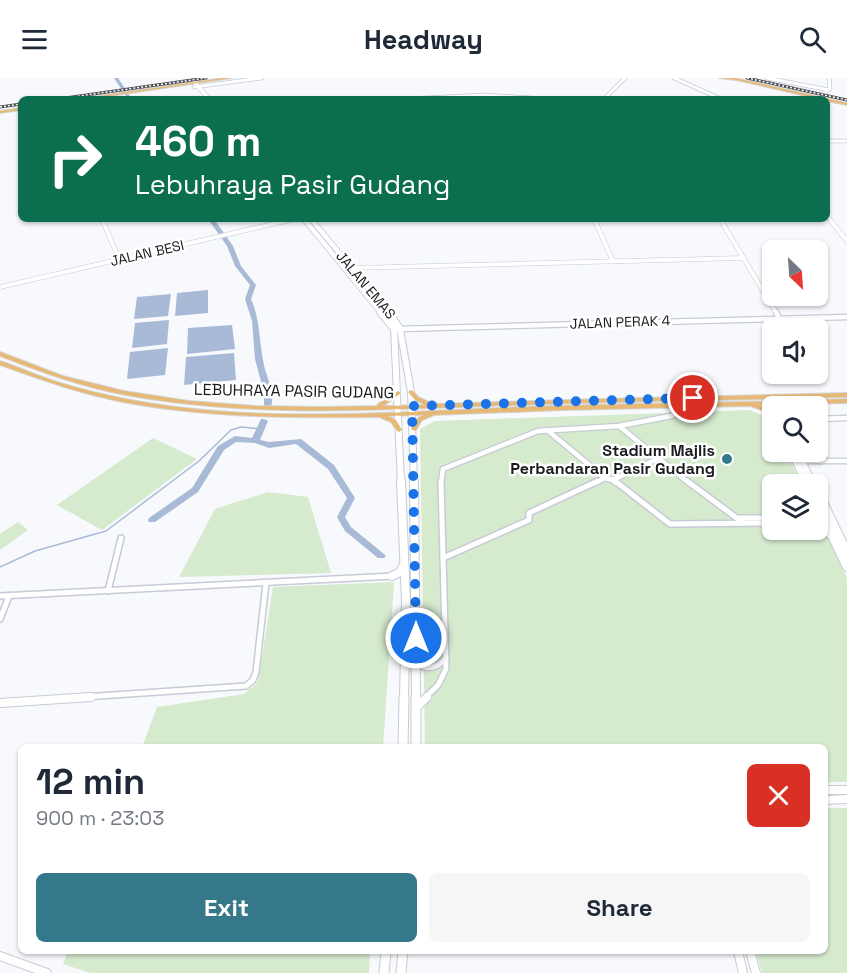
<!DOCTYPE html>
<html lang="en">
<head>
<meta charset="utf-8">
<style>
  body { margin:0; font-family:"Space Grotesk",sans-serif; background:#f6f6f7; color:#1f2937; height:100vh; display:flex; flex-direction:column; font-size:22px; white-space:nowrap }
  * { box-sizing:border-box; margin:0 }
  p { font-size:20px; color:#747a83 }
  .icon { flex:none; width:33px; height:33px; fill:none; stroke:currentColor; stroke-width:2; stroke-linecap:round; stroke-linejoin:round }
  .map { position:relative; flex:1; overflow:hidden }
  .sheet { position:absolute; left:18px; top:666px; width:810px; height:210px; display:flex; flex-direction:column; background:#fff; border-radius:9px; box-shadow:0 2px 4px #0004 }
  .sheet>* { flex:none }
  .guide { position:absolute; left:18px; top:18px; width:812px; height:126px; border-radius:9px; box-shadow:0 2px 4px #0004; background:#0b6e4f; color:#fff; overflow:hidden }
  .needle { width:39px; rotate:155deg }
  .fabs { position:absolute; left:762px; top:162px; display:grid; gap:12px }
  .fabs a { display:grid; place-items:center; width:66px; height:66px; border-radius:9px; background:#fff; box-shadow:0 2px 4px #0004; font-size:30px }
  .pin { position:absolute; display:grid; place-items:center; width:51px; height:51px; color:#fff; margin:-26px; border:3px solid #fff; border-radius:50%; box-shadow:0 2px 6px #0007 }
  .me { position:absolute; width:66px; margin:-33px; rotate:0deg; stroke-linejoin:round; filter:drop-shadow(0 0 4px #0008) }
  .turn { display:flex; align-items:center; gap:21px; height:126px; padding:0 18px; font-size:27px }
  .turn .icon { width:78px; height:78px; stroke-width:2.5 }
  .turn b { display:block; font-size:42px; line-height:51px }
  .round { display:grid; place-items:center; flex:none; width:63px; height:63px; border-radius:9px; background:#f6f6f7 }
  .head { display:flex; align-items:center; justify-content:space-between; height:102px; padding:0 18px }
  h1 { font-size:36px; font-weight:600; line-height:45px }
  .cta { display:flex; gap:12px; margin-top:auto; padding:12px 18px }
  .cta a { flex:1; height:69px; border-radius:9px; background:#357889; color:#fff; font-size:24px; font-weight:600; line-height:69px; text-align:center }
  .cta a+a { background:#f6f6f7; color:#1f2937 }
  header { display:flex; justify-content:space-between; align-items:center; height:78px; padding:0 18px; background:#fff; font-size:27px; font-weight:600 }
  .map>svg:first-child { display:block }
  .green { fill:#d6eace }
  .water { fill:#a9bad7 }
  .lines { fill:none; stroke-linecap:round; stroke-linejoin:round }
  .stream { stroke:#a9bad7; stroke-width:1.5 }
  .river { fill:#a9bad7; fill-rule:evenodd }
  .minor-far4-casing { stroke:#c6cbd5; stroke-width:4.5 }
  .minor-far3-casing { stroke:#c6cbd5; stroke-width:5 }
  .minor-far2-casing { stroke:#c6cbd5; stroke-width:7 }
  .minor-far1-casing { stroke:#c6cbd5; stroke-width:8 }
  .minor-casing { stroke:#c6cbd5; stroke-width:10 }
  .tertiary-far1-casing { stroke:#c6cbd5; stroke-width:5 }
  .tertiary-casing { stroke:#c6cbd5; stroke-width:10 }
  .secondary-far4-casing { stroke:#c6cbd5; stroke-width:5 }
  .secondary-far3-casing { stroke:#c6cbd5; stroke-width:6 }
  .secondary-far2-casing { stroke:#c6cbd5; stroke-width:8 }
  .secondary-far1-casing { stroke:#c6cbd5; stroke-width:10 }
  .secondary-casing { stroke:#c6cbd5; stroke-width:11 }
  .primary-casing { stroke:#d6d6d7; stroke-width:2 }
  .minor-far4 { stroke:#fff; stroke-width:3 }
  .minor-far3 { stroke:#fff; stroke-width:4 }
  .minor-far2 { stroke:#fff; stroke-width:4.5 }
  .minor-far1 { stroke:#fff; stroke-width:5 }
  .minor { stroke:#fff; stroke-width:8 }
  .tertiary-far1 { stroke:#fff; stroke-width:4 }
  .tertiary { stroke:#fff; stroke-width:8 }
  .secondary-far4 { stroke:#fff; stroke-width:4 }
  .secondary-far3 { stroke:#fff; stroke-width:4.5 }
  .secondary-far2 { stroke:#fff; stroke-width:6 }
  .secondary-far1 { stroke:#fff; stroke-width:8 }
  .secondary { stroke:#fff; stroke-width:9 }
  .primary { fill:#e6b977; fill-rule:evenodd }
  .rail-casing { stroke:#4b4d51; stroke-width:3 }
  .rail { stroke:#fff; stroke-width:1.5; stroke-dasharray:2; stroke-linecap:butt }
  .route { stroke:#1a73e8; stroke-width:10; stroke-dasharray:0 18 }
  .poi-dot { fill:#357889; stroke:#fff; stroke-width:2 }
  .labels { text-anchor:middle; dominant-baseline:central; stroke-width:5; stroke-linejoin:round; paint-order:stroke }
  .far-street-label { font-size:14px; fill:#191b1f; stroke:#fff }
  .street-label { font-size:16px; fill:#191b1f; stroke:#fff }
  .poi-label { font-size:16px; font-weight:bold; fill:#191b1f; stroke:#fff; text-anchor:end }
</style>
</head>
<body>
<header><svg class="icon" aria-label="menu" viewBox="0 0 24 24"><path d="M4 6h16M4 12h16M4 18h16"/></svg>Headway<svg class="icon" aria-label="search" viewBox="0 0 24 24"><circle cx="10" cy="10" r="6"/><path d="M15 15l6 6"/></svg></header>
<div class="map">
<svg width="847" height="895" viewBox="0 0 847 895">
  <rect width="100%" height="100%" fill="#f7f9fd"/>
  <g class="green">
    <path d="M749,332L769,340L772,347V374H785L802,406H772V452H818V439L847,500V704H825V669H425L420,351L435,343Z"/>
    <path d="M153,360L197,381L102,452L57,427Z"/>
    <path d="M268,414L308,419L331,495L179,499L215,431Z"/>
    <path d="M18,444L28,452L0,472V456Z"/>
    <path d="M394,504L383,669H142L157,629L244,616L258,604L273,509Z"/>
    <path d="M825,730H847V895H762L756,873H825Z"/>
    <path d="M68,873H370L369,895H90L63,886Z"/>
  </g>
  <g class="water">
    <path d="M208,212V235L175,238L177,215Z"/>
    <path d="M171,216L168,238L134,241L137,219Z"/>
    <path d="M169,242L167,266L132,270L135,245Z"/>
    <path d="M232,247L235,271L187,276L188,250Z"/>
    <path d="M168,270L165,297L127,301L130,274Z"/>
    <path d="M234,275L236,302L184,307L186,279Z"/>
  </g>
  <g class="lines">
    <path class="stream" d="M0,489L35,473L106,453L199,383L231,352L241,349L262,351"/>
    <g class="river">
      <path d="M114,0H118L132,21H128Z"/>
      <path d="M208,141H214L233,168L241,188L256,207L251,221C260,241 259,261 263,282C265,298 276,313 271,329H265L264,327V315L255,281L252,243L245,221L250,207L235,188L227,168Z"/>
      <path d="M261,341H264L268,343L260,362L269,364L301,361L334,387L355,420L345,439L351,449L384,476L386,478L384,480H378L345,453L337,439L347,420L328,391L296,366L269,370L255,365L236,364L224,372L198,414L155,444H149L148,442L149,440L192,410L218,368L235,358L252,360Z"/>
    </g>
    <g class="minor-far4-casing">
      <g id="minor-far4">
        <path d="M674,0L721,21"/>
        <path d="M767,0L829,12"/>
        <path d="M194,9L262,0"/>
        <path d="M817,20L830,11L829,0"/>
        <path d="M406,21L483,17L548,21"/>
        <path d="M604,21L625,0"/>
        <path d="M826,63H847"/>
      </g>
    </g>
    <g class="minor-far3-casing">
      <g id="minor-far3">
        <path d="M826,137L847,163"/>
        <path d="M102,141L119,181"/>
        <path d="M594,141L613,183"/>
        <path d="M720,141L777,236"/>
        <path d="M352,190L743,180"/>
      </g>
    </g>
    <g class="minor-far2-casing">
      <g id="minor-far2">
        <path d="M776,234L779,240"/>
        <path d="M398,251L847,239"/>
        <path d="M818,341L847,340"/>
        <path d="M619,348L689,405"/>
        <path d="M547,352L605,400"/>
        <path d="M816,374L821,383"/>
        <path d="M801,383H847"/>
        <path d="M613,402L616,405"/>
        <path d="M441,405L443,391L538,353L619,348L671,338L692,327"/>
        <path d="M595,405L605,400L613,402L657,381"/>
      </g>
    </g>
    <g class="minor-far1-casing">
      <g id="minor-far1">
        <path d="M615,403L670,446L772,445"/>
        <path d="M687,403L742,444"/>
        <path d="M738,440H772"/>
        <path d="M818,445H828"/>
        <path d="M818,450L831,458"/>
        <path d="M443,480L529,442V435L598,403"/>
        <path d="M108,513L121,460"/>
        <path d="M0,518L394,498"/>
        <path d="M0,541L9,518"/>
        <path d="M417,581L424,589C434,591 439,587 446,580"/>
        <path d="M69,620L246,608L253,602L256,594L266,505"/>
        <path d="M425,620L438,607L446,591L441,403"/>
      </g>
    </g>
    <g class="minor-casing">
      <g id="minor">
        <path d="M0,625L91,619"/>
        <path d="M417,629L427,619"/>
      </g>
    </g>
    <g class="tertiary-far1-casing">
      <path id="tertiary-far1" d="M0,209L294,141"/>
    </g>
    <g class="tertiary-casing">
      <g id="tertiary">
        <path d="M825,712H847"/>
        <path d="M825,722L847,721"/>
        <path d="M738,873L743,895"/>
        <path d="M750,873L756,895"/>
        <path d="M0,878L47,895"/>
      </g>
    </g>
    <g class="secondary-far4-casing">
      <path id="secondary-far4" d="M195,5L209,21"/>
    </g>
    <g class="secondary-far3-casing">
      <g id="secondary-far3">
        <path d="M304,141L382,236"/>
        <path d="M311,141L390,236"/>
      </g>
    </g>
    <g class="secondary-far2-casing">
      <g id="secondary-far2">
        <path d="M380,234L394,251L401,405"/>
        <path d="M389,234L400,251L411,314L414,405"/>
        <path d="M785,328L803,325"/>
        <path d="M791,374L806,405"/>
        <path d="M797,374L813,405"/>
      </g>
    </g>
    <g class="secondary-far1-casing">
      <g id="secondary-far1">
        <path d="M401,403L406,523L404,620"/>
        <path d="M414,403L416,620"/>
        <path d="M806,403L807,406"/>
        <path d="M812,403L814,406"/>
        <path d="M818,414L847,474"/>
        <path d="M818,428L847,489"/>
        <path d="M392,498L400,494L404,486"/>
      </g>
    </g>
    <g class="secondary-casing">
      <g id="secondary">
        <path d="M416,619V669"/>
        <path d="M403,669L404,619"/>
        <path d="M384,895L386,873"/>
        <path d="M401,895L403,873"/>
      </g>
    </g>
    <g class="primary-casing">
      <g id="primary">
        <path d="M223,0H232L89,21H79Z"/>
        <path d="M719,0H735L847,25V27L826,23V21H820L736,2Z"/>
        <path d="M21,30V32L0,35V33Z"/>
        <path d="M0,274L63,298L124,313L189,323L256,328L322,329L377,328L378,326L398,313L400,314V316L383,328L425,327L414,321L408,314L411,312L413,313L418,319L431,325L432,326L602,321L847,315V319C738,322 629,323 520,327C389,331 256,341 126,317C82,309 41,294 0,278Z"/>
        <path d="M0,283C22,290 42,300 64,306C84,312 105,317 126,321C254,346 391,334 520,329C629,325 738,325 847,321V325L760,327L766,330L772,334V339L762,332L750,328L564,332L433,337L432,338L422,342L416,352L414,353L411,351L418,340L424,337L387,338L396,342L402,352L399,354L397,353L391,344L381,340L380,339C296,340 211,340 128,325C84,317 42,302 0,287Z"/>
      </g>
    </g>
    <use href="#minor-far4" class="minor-far4"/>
    <use href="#minor-far3" class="minor-far3"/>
    <use href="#minor-far2" class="minor-far2"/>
    <use href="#minor-far1" class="minor-far1"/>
    <use href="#minor" class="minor"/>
    <use href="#tertiary-far1" class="tertiary-far1"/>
    <use href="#tertiary" class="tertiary"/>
    <use href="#secondary-far4" class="secondary-far4"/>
    <use href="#secondary-far3" class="secondary-far3"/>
    <use href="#secondary-far2" class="secondary-far2"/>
    <use href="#secondary-far1" class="secondary-far1"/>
    <use href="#secondary" class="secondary"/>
    <use href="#primary" class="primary"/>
    <g class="rail-casing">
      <g id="rail">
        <path d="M747,0L847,22"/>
        <path d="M58,21L206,0"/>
        <path d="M0,29L21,26"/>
      </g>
    </g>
    <use href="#rail" class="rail"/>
  </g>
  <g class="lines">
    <path class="route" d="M416,560L412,328L693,320"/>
  </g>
  <circle class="poi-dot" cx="727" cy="381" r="6"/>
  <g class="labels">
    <g class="far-street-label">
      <text transform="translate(147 175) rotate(-13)">JALAN BESI</text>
      <text transform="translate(366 207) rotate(50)">JALAN EMAS</text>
      <text transform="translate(620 244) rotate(-2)">JALAN PERAK 4</text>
    </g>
    <g class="street-label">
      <text transform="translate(294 313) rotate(1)">LEBUHRAYA PASIR GUDANG</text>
    </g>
    <g class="poi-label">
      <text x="715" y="372">Stadium Majlis<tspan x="715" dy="18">Perbandaran Pasir Gudang</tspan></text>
    </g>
  </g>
</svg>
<div class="fabs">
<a><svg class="needle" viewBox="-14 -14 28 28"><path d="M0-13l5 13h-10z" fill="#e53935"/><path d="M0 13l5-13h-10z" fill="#747a83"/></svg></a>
<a><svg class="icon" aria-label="sound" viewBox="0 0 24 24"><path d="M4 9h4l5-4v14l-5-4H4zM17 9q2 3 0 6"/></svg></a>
<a><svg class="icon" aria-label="search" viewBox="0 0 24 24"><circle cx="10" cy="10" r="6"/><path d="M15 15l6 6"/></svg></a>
<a><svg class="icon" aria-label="layers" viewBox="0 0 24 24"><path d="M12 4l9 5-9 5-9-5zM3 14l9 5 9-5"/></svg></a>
</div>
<div class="pin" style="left:693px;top:320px;background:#d93025"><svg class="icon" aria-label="arrive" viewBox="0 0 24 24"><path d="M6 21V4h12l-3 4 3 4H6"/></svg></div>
<svg class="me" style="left:416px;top:560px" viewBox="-20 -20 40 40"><circle r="17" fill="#1a73e8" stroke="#fff" stroke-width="3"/><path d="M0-11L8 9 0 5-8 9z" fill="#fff"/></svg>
<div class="guide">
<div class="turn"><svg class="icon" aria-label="right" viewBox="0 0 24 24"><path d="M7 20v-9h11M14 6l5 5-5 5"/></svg><div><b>460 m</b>Lebuhraya Pasir Gudang</div></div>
</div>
<section class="sheet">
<div class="head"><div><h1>12 min</h1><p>900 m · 23:03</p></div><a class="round" style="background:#d93025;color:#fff"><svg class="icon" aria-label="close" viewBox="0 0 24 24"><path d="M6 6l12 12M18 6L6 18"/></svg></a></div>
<div class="cta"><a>Exit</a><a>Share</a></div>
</section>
</div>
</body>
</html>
